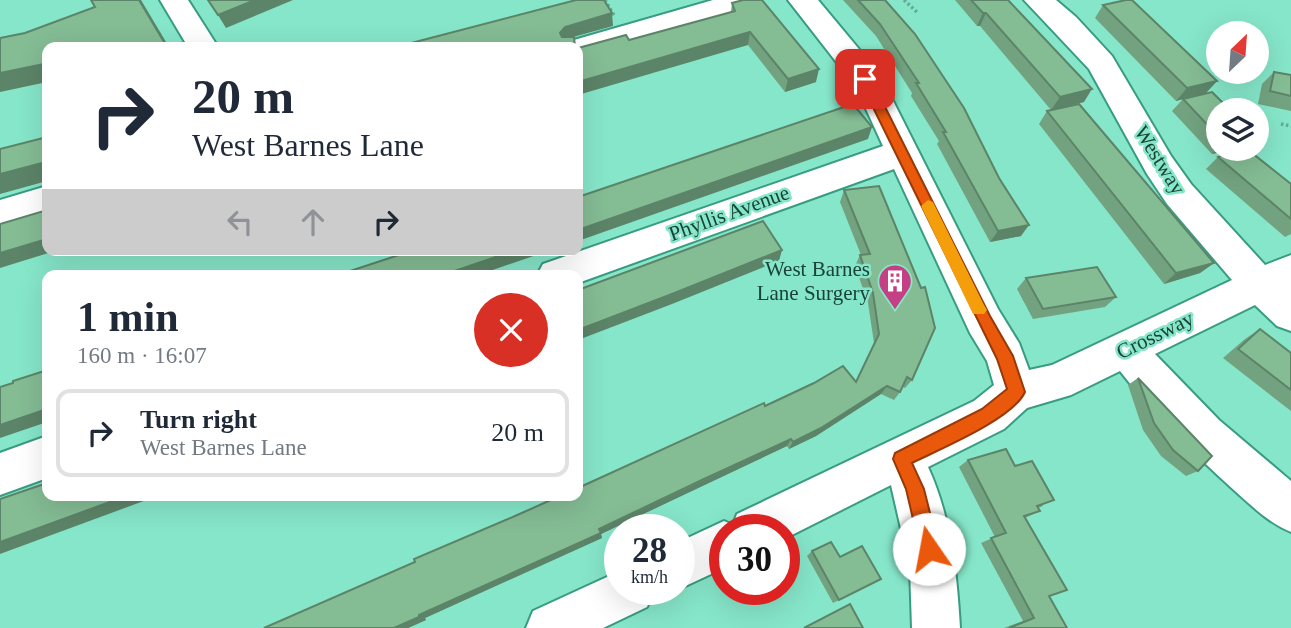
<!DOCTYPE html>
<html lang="en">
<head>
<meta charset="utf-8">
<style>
  body { margin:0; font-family:"Times New Roman",serif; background:#f6f6f7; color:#1f2937; height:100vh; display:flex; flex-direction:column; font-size:26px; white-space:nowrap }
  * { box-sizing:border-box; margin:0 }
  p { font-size:23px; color:#747a83 }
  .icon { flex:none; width:38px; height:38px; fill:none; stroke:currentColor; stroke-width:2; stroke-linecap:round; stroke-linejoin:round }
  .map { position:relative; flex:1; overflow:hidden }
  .panel { position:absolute; left:42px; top:270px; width:541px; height:231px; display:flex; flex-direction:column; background:#fff; border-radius:14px; box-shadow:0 7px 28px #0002 }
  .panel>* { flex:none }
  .guide { position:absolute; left:42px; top:42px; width:541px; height:214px; border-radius:14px; box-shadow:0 7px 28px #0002; background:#fff; color:#1f2937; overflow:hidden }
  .needle { width:46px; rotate:25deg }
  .buttons { position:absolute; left:1206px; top:21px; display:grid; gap:14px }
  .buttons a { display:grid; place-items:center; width:63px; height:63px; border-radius:50%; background:#fff; box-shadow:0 7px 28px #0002; font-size:35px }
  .speed { position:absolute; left:604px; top:514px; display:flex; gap:14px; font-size:35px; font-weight:700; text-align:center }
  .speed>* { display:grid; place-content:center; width:91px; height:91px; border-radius:50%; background:#fff; box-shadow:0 7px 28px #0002; line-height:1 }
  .speed small { font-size:18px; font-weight:400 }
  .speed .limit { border:10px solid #d22; background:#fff; color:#111 }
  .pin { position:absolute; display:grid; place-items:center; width:60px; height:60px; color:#fff; margin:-30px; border-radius:14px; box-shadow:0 4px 10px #0006 }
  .me { position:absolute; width:77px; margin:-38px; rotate:348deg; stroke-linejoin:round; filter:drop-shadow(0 0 5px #0008) }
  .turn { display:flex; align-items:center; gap:24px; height:147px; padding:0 35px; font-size:32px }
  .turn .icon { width:91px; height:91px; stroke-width:2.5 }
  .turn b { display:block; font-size:49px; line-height:60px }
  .lanes { display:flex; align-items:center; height:66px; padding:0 35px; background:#0003; justify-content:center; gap:35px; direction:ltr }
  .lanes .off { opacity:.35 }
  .round { display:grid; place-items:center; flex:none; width:74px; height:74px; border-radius:37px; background:#f6f6f7 }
  .overview { display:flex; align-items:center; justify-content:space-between; height:119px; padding:0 35px }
  h1 { font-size:42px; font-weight:700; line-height:52px }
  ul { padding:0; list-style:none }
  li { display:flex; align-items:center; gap:21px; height:88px; margin:0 14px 10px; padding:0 21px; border:4px solid #e0e1e3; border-radius:14px }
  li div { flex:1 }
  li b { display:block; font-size:26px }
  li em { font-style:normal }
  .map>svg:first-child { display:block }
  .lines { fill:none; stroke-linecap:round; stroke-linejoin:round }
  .minor-casing { stroke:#389c82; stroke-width:4 }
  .path { stroke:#60ac96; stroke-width:3.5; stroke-dasharray:2.5 2.5; stroke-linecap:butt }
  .minor { fill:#fff; fill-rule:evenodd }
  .wall { fill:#72a27f }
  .shaded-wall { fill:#5c8468 }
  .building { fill:#84bc94; stroke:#5c8468; stroke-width:2 }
  .route { fill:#ea580c; stroke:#983908; stroke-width:2 }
  .slow { fill:#f59e0b }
  .labels { text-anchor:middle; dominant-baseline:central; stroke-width:5; stroke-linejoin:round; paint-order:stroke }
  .street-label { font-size:21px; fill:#1a4338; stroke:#86e6c9 }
  .poi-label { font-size:21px; fill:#1a4338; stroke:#86e6c9; text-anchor:end }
</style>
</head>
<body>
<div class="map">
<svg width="1291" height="628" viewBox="0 0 1291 628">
  <rect width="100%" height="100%" fill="#86e6c9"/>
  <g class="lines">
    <g class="minor-casing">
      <g id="minor">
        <path d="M160,0H188L218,47H188Z"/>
        <path d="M713,0H759L755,6L578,59V47H564L567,42Z"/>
        <path d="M788,0H818L863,54L886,87L998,309L1019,343L1029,370L1052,365L1232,280L1167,204L1147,174L1089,69L1024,0H1056L1076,17L1112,56L1171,156L1191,184L1265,265L1291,255V331L1277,326L1255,305L1155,354L1219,420L1291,481V532C1269,523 1253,507 1235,491C1194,454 1154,415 1120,371L1071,395L1027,408L1004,429L928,467C951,517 957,573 960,628H912L910,568L891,485L784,539V530H724V568L679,589V542L724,521L733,525L737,514L974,401L994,385L987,361L970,333L894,169L578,283V275H537L543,264L883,146L861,98L841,68Z"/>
        <path d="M47,186V214L0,228V200Z"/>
        <path d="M47,436V478L0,495V453Z"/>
        <path d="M620,571V590H654L647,607L603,628H526L533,611Z"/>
      </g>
    </g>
    <g class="path">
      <path d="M605,0L615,17"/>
      <path d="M904,0L918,13"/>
      <path d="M1281,124L1291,126"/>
    </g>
    <use href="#minor" class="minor"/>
  </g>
  <g class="wall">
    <path d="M843,0H885L1021,236L990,242L937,144L939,141L911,96L912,93L876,36Z"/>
    <path d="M955,0H1008L1084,102L1051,110L980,26H977Z"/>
    <path d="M732,3L816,82L785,92L748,45L629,40L731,12Z"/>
    <path d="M1103,5L1217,81L1206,93L1218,110V149H1235L1212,154L1172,111L1183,99L1176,101L1095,18Z"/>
    <path d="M1274,72L1291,75V111L1258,104L1262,84Z"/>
    <path d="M1047,111L1214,263L1200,273L1164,284L1039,124Z"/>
    <path d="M1218,157L1291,184V234L1285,237L1206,169Z"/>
    <path d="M879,186L912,380L905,388L903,387L900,392L894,400L881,394L816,436L789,449L787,446L702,486L601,534L602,538L425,618L426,620L408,628H264L765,406L856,381L874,343L868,303L855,266L860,255H861L840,202L844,190Z"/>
    <path d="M1026,278L1116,297L1105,307L1033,319L1017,289Z"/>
    <path d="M1260,329L1291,353V411L1223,358L1245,339Z"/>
    <path d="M1138,378L1198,471L1186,476L1161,456L1143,430L1128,385Z"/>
    <path d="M968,460L1015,466L1043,506L1038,508L1040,511L1025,518L1049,596L1067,628H1004L1023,621L981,543L995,537L959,467Z"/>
    <path d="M812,551L840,557L881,579L833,603L807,556Z"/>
  </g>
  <g class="shaded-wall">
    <path d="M139,0H141L169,47H167Z"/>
    <path d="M255,0H293L226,28L218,15Z"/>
    <path d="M612,13L613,26L566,39L562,46L560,33L565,27Z"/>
    <path d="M983,13H986L980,26H977Z"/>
    <path d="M750,32L748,45L578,95V82Z"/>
    <path d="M44,64L47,82L0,92V73Z"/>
    <path d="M819,69L816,82L785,92L788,79Z"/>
    <path d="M1217,81L1206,93L1176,101L1187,88Z"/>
    <path d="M1092,89L1084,102L1051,110L1060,97Z"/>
    <path d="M872,127L868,139L578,241V230Z"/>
    <path d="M1218,149H1235L1212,154Z"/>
    <path d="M47,158V181L0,194V174Z"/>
    <path d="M1029,225L1021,236L990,242L998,231Z"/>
    <path d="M47,239V250H58L0,268V253Z"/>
    <path d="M516,250H551L478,275H443Z"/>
    <path d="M782,250L779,261L672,304L578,340V330Z"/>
    <path d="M1214,263L1200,273L1164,284L1176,273Z"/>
    <path d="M887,386L881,394L816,436L789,449L793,442Z"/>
    <path d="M47,409V422L0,438V425Z"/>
    <path d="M791,439L787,446L601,534L602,538L425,618L426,620L408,628H394L419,615Z"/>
    <path d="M129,495H160L0,554V542Z"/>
  </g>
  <g class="building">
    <path d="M91,0H139L167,47H47V100L44,64L0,73V38L25,33L95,7Z"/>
    <path d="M208,0H255L218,15Z"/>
    <path d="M576,0H604L612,13L565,27L560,33L562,37H574L575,47H396Z"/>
    <path d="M743,0H762L819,69L788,79L750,32L578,82V48L626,35L629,40L735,11L732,3Z"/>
    <path d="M858,0H885L915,34L964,108L999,178L1029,225L998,231L943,132H946L916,83H919L880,24Z"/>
    <path d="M971,0H1008L1092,89L1060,97L986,13H983Z"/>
    <path d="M1126,0H1132L1217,81L1187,88L1103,5Z"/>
    <path d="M1274,72L1291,75V96L1270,91Z"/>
    <path d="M1212,92L1230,110H1218V136L1183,99Z"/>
    <path d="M853,104L872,127L578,230V197Z"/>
    <path d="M1079,104L1214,263L1176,273L1047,111Z"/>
    <path d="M47,137V158L46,159V162L0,174V149Z"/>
    <path d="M1237,149H1247L1291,184V219L1218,157Z"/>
    <path d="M879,186L921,288L925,287L935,328L912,380L907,377L900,392L887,386L821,428L793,442L791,439L704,479L599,529L601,533L419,615V617L394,628H264L415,562L414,559L515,516L562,495H578V488L764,403L765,406L814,383L843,366L856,382L879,334L873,293L860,255L870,254L844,190Z"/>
    <path d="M47,210V239L0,253V224Z"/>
    <path d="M763,221L782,250L672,294L578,330V290Z"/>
    <path d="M414,250H516L443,275H338Z"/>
    <path d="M1097,267L1116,297L1043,309L1026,278Z"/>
    <path d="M1260,329L1291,353V390L1238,349Z"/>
    <path d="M47,370V409L0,425V387L13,383V381Z"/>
    <path d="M1138,378L1212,456L1198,471L1173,450L1154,423Z"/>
    <path d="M1006,449L1015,466L1032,461L1054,500L1037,506L1040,511L1024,516L1067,590L1049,596L1067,628H1009L1034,618L991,538L1006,533L968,460Z"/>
    <path d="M47,483V495H129L0,542V499Z"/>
    <path d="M831,542L840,557L862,546L881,579L839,600L812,551Z"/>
    <path d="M850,604L863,628H804Z"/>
  </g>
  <path class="route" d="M865,74L871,79L990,316L1013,356L1025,392C1013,419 940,449 912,463L924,489L939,549L936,556L929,559L922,556L920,549L906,489L893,459L895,453L982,409L1007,389L997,359L859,79Z"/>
  <path class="slow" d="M928,200L933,202L984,305L987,310L984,314H973L921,206Z"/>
  <defs>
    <g id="building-pin" transform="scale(1.75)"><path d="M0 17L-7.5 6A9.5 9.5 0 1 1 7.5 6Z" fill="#c43f83" stroke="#86e6c9"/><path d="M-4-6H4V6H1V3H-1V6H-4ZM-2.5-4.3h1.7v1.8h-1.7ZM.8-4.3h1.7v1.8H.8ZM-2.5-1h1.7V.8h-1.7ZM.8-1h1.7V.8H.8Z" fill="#fff"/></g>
  </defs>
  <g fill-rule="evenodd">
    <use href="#building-pin" x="895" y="281"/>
  </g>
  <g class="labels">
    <g class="street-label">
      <text transform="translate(1160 160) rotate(58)">Westway</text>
      <text transform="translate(729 213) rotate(-20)">Phyllis Avenue</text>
      <text transform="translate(1155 335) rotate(-26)">Crossway</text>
    </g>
    <g class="poi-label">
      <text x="870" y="269">West Barnes<tspan x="870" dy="24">Lane Surgery</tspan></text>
    </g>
  </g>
</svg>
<div class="buttons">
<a><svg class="needle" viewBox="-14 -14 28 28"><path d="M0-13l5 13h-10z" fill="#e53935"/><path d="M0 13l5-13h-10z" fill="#747a83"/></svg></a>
<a><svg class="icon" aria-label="layers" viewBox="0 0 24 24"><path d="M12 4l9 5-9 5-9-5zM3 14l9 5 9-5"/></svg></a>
</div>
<div class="speed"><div>28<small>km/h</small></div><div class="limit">30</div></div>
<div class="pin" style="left:865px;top:79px;background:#d93025"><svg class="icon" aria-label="arrive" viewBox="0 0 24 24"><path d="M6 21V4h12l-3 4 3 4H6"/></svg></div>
<svg class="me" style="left:929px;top:549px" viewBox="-20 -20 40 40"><circle r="19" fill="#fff"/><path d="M0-13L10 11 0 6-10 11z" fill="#ea580c"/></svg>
<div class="guide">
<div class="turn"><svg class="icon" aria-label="right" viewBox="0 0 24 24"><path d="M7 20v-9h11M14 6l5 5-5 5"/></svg><div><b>20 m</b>West Barnes Lane</div></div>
<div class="lanes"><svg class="icon off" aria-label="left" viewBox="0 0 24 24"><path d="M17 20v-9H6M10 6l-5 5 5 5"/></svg><svg class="icon off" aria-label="ahead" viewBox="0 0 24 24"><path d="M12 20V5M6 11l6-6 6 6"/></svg><svg class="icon" aria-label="right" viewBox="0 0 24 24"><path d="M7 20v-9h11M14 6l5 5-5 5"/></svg></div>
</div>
<section class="panel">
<div class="overview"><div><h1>1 min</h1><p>160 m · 16:07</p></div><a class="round" style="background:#d93025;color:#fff"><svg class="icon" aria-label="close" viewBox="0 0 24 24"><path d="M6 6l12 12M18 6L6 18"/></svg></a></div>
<ul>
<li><svg class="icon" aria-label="right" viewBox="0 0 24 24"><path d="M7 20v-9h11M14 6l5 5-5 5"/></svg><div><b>Turn right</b><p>West Barnes Lane</p></div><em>20 m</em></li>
</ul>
</section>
</div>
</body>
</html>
